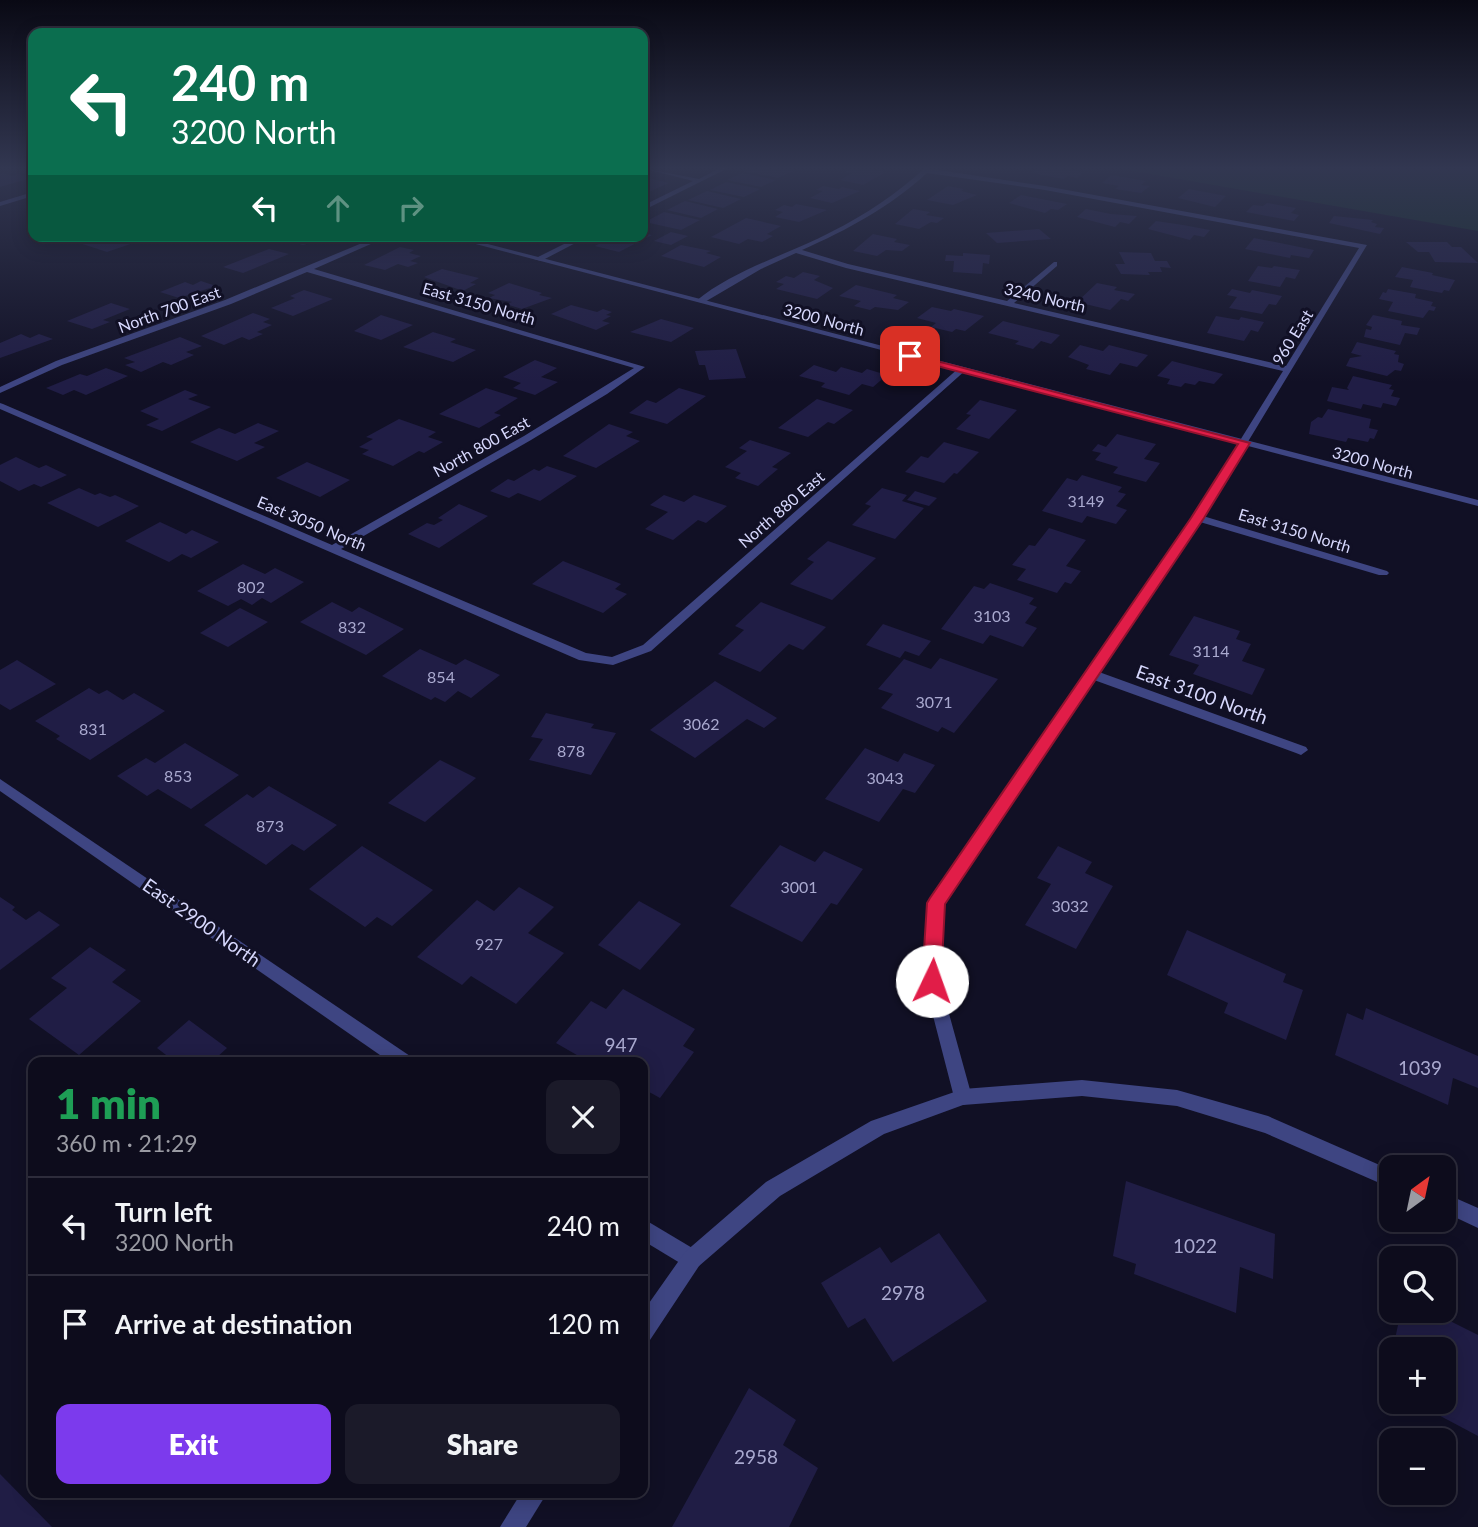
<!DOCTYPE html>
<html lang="en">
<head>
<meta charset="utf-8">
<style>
  body { margin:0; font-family:Lato,sans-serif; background:#1b1a29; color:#f1f3f6; height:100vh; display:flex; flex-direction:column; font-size:26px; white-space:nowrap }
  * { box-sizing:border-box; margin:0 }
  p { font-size:23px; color:#9a9ba3 }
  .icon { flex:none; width:38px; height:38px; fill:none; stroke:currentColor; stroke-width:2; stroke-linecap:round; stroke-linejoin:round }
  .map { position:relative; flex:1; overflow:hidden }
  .drawer { position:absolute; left:28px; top:1057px; width:620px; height:441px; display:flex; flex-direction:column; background:#0d0c1c; border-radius:14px; box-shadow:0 4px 18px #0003,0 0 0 2px #2d2c3b }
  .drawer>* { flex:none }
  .banner { position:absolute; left:28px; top:28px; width:620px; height:214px; border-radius:14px; box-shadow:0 4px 18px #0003,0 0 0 2px #2d2c3b; background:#0b6e4f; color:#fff; overflow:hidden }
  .needle { width:46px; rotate:33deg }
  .controls { position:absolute; left:1379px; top:1155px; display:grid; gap:14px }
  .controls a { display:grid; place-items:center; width:77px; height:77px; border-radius:14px; background:#0d0c1c; box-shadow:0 4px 18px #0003,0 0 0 2px #2d2c3b; font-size:35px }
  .pin { position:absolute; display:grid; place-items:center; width:60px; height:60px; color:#fff; margin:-30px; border-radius:14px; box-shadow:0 4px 10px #0006 }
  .me { position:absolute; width:77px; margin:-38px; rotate:3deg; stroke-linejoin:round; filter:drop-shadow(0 0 5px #0008) }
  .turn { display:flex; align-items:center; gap:24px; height:147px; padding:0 28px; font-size:32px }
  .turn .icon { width:91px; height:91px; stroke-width:2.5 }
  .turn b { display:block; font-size:49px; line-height:60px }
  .lanes { display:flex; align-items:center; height:66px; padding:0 28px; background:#0003; justify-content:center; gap:35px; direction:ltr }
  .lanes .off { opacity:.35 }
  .round { display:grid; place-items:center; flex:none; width:74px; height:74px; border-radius:14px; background:#1b1a29 }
  .overview { display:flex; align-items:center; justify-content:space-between; height:119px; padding:0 28px }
  h1 { font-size:42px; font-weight:800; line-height:52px; color:#1e9e55 }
  .action { display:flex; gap:14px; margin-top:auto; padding:14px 28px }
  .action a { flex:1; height:80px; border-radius:14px; background:#7c3aed; color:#fff; font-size:28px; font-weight:800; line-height:80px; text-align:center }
  .action a+a { background:#1b1a29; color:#f1f3f6 }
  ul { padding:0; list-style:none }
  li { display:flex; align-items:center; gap:21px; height:98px; padding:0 28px; border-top:2px solid #2d2c3b }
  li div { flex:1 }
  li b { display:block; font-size:26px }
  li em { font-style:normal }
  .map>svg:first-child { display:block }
  .green { fill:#142f2a }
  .building { fill:#201d45 }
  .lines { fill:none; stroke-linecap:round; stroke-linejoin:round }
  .minor { fill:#3e4582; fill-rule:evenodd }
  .tertiary { fill:#3e4582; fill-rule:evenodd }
  .route { fill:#e11d48; stroke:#92132f; stroke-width:2 }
  .labels { text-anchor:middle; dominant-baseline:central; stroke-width:6; stroke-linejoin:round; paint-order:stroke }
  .far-street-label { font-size:16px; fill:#d7d8fd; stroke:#111025 }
  .number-label { font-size:16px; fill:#a9a9cf }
  .street-label { font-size:19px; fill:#d7d8fd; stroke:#111025 }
  .near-number-label { font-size:19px; fill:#a9a9cf }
</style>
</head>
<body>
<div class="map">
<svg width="1478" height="1527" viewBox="0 0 1478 1527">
  <rect width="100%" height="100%" fill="#111025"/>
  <path class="green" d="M1116,168H1478V231Z"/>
  <g class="building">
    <path d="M749,168H780L793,171L778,178L743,171Z"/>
    <path d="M851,168L865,171L869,169L886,172L863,185L840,180L852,173L845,172Z"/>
    <path d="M1039,168H1073L1070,170L1083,172L1077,178L1068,176L1064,179L1032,173Z"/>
    <path d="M3,173L12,176L19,174L31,178L0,187V174Z"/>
    <path d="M742,173L776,180L761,187L727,180Z"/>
    <path d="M1111,175L1146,181L1141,185L1150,186L1141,193L1115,189L1119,186L1102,183Z"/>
    <path d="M644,177L669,183L644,194Z"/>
    <path d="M726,182L760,189L744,197L710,190Z"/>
    <path d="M823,186L839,189L842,187L860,191L832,203L810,198L823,191L816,190Z"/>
    <path d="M948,186L964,189L961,191L977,195L953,205L927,200Z"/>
    <path d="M1189,189L1226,196L1215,207L1178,198Z"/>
    <path d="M707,191L741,199L723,208L688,200Z"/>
    <path d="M1021,195L1067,204L1058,210L1051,209L1045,213L1009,203Z"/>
    <path d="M685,201L718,209L701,218L667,210Z"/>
    <path d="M1267,203L1296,208L1291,213L1299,215L1294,221L1246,212L1253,205L1263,206Z"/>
    <path d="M796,204L827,210L799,222L775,217L783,212L775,210L784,205L792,207Z"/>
    <path d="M913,209L930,212L926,215L944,218L937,223L931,222L919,229L895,224Z"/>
    <path d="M1086,209L1111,214L1137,216L1129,224L1120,222L1115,227L1077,217Z"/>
    <path d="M664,212L700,220L681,230L645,222Z"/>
    <path d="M1334,216L1373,220L1371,222L1377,224L1375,227L1384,228L1380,234L1329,223Z"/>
    <path d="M746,218L781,226L767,234L773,236L762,242L748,239L739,244L711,237Z"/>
    <path d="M1156,221L1183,225L1210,230L1204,237L1194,235L1190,240L1148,229Z"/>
    <path d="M1039,229L1051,239L997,243L986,233Z"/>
    <path d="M671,232L688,236L671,245L654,241Z"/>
    <path d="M642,233L652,235L619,252L595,246L614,236H642Z"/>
    <path d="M873,234L897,239L894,242L910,245L902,251L886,250L877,256L853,251Z"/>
    <path d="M70,236H151V237L107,252L64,238Z"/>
    <path d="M292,236H334L303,245L284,240Z"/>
    <path d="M1254,238L1285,244L1314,250L1309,258L1291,255L1290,258L1245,249Z"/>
    <path d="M1406,242H1447L1452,247H1461L1478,263L1435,262L1429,252H1418Z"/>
    <path d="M681,245L711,251L706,253L721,257L704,267L661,256Z"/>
    <path d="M400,247L414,250L409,253L421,256L410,261L418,263L408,267L398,264L385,270L364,265Z"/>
    <path d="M269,249L289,254L243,273L223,267Z"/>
    <path d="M1119,252L1151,253L1155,261H1167L1171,268L1160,267L1162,272H1148L1150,275L1121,274L1115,264H1125Z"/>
    <path d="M963,253L990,255L989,264L983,263L982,274L953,272L954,261H945L946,255L963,256Z"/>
    <path d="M1258,266L1272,268L1274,266L1300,270L1295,279L1286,277L1280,287L1248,281Z"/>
    <path d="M1402,267L1433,273L1432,275L1455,280L1449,291L1444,290L1442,293L1410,287L1413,280L1395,277Z"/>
    <path d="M442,269L479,278L470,283L476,284L463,291L424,277Z"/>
    <path d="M803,272L820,276L814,280L833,288L817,299L776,289L784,284L776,282L786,276L794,278Z"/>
    <path d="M201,281L216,286L179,298L160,292L185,282L193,285Z"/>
    <path d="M509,283L542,293L539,295L552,298L522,309L506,304L512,302L489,298L495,295L488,293Z"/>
    <path d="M1097,283L1117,287L1114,290L1135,294L1128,301L1121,299L1110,310L1077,302Z"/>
    <path d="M856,285L897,295L893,298L909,302L898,310L875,307L870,310L854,306L861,301L839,296Z"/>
    <path d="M1232,289L1250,293L1252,290L1282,296L1276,305L1269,304L1262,314L1229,308L1237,297L1227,295Z"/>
    <path d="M1388,289L1416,294L1415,298L1433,302L1431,306L1436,307L1434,311L1429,310L1423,318L1388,311L1393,302L1379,299L1383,292L1386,293Z"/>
    <path d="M304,290L333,299L293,316L271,308L295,298L290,296Z"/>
    <path d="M111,303L130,309L103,320L110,322L92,329L67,321Z"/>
    <path d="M571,305L597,312L603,309L612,312L606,315L611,316L602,321L610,323L596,330L551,314Z"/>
    <path d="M932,307L951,311L954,309L984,316L965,331L956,329L952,332L931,327L936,323L917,318Z"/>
    <path d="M253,313L270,319L263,322L272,325L257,332L263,334L249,340L242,337L224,345L201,336Z"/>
    <path d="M381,315L413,325L381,340L354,331Z"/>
    <path d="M1373,315L1402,321L1401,325L1420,328L1417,335L1405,333L1400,345L1364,337L1366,329L1371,330L1372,327L1366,325Z"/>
    <path d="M1216,316L1239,320L1241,317L1264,322L1258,332L1251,330L1244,341L1207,333Z"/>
    <path d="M661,319L694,328L671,342L630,332Z"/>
    <path d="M1003,321L1060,335L1051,344L1041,341L1033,349L1015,344L1019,341L988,333Z"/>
    <path d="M433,332L456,339L450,342L476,350L453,362L403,347Z"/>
    <path d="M21,334L30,338L39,334L53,339L0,358V343Z"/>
    <path d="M180,337L202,346L186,352L194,355L171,365L163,362L141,372L125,365L135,362L124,358Z"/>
    <path d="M1357,342L1396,351L1394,354L1399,355L1398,362L1404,364L1401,371L1395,370L1387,376L1346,366L1350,358L1362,356L1351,353Z"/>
    <path d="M1080,345L1103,351L1109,345L1148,355L1137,367L1120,363L1110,375L1086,369L1089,365L1068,357Z"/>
    <path d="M736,349L746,378L709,380L705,365H699L695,351Z"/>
    <path d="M535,360L557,368L541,377L558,382L535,395L513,388L521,383L503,377Z"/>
    <path d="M1172,361L1223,374L1214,384L1199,381L1195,385L1185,383L1181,387L1167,384L1170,379L1157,376Z"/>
    <path d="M814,365L836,372L841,367L862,373L867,369L887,375L873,387L862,384L849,395L821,387L825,383L799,376Z"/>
    <path d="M106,368L128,376L86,395L74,390L63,395L46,388L80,374L87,376Z"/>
    <path d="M1353,376L1392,385L1389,389L1394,390L1391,396L1400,398L1396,406L1383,403L1381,408L1363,404L1361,409L1327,401L1332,387L1349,390L1347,388Z"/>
    <path d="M486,388L518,398L494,413L501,415L479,428L439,414Z"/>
    <path d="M679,388L706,396L667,424L629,413L647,400L656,403Z"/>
    <path d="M185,390L198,395L188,399L211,407L162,431L146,425L159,419L140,411Z"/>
    <path d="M817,399L853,410L834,424L828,422L808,437L778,428Z"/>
    <path d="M980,400L1017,410L989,439L956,429L971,415L966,414Z"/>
    <path d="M1328,409L1371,419L1369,428L1378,430L1374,439L1370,438L1368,442L1348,438L1346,442L1309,434L1311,422L1318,417L1322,418Z"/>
    <path d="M399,419L436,432L428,437L443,442L424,453L419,451L393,466L362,454L369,450L359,447L373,439L366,437Z"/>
    <path d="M258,423L279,431L254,443L265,447L237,461L190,442L219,428L235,434Z"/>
    <path d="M609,424L633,432L626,436L640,441L596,468L563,456Z"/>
    <path d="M1117,434L1156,444L1144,459L1160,463L1146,482L1113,473L1118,467L1095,460L1101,453L1092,451L1098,444L1106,447Z"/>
    <path d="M750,440L791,453L772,467L778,469L758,486L735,478L741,473L725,467L747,451L739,448Z"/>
    <path d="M944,442L979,452L957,474L954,473L944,483L905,472L921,456L928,458Z"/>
    <path d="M16,457L39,468L46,465L67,475L41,487L34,484L19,491L0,481V465Z"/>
    <path d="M307,462L350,480L320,497L276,478Z"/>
    <path d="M547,466L577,476L540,501L518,493L509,498L490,491L508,479L514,481L534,469L539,471Z"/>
    <path d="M1082,475L1122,487L1118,492L1126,494L1116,506L1127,510L1116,524L1087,516L1082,523L1042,511L1067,478L1077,481Z"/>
    <path d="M79,488L95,495L100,493L110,497L115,495L139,506L98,527L47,503Z"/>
    <path d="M882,488L907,495L902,501L924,508L895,539L852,525L871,506L865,504Z"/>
    <path d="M915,491L937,498L929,506L907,500Z"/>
    <path d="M664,495L684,502L694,495L727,506L706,523L698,520L673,540L645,529L668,512L650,505Z"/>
    <path d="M459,504L488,516L439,548L408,534L427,523L434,525L443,520L438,518Z"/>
    <path d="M160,522L186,534L192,530L219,542L191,558L182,554L169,562L125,541Z"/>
    <path d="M1049,528L1086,540L1066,566L1081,571L1071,584L1065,582L1057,593L1017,580L1026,569L1012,565L1029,545L1035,546Z"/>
    <path d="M828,541L876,558L832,600L790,584L814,562L807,559Z"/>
    <path d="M563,561L621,584L615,589L627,594L603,613L532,584Z"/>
    <path d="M243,564L265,574L275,568L304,582L271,603L262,598L252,605L241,599L228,606L197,591Z"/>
    <path d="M990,583L1034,598L1029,604L1037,607L1025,623L1037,628L1023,647L990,635L983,644L941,629L974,586L984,589Z"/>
    <path d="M332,602L352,612L359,607L404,629L366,655L300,622Z"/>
    <path d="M761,602L826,627L803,650L789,644L760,672L718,654L744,630L735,626Z"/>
    <path d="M240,608L268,622L228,647L200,633Z"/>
    <path d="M1194,616L1240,631L1236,639L1251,644L1242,661L1265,669L1252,695L1193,674L1199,665L1169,655Z"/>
    <path d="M883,624L931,641L919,656L905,651L900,658L866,645Z"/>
    <path d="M420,649L456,665L465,659L500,675L471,698L458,691L445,702L435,697L431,700L382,676Z"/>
    <path d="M940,658L998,679L954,733L942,727L938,732L881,708L893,694L878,689L904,659L931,669Z"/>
    <path d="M17,660L56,684L10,710L0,704V670Z"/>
    <path d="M715,681L777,718L764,728L747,719L695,758L650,730Z"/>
    <path d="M89,688L99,694L107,690L123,700L134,693L165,711L90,760L56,739L60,736L35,721Z"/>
    <path d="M546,713L594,724L591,728L616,733L591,775L529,760L543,739L531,737Z"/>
    <path d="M185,743L239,775L191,809L158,789L147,796L117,776L146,758L155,763Z"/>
    <path d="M865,748L898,762L904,753L935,765L915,793L903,789L879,822L825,799Z"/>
    <path d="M440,760L476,778L425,822L388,803Z"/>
    <path d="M269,786L337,825L304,851L292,844L266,865L204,825L247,794L253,798Z"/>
    <path d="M780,845L815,862L824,851L863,869L837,905L831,903L802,942L730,906Z"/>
    <path d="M362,846L433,890L392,926L377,917L365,927L309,889Z"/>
    <path d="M1058,846L1092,862L1085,873L1113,886L1076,949L1025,925L1051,884L1037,878Z"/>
    <path d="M519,887L554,907L528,933L564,953L516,1004L471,976L462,985L417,957L477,900L494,911Z"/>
    <path d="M0,897L15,907L12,910L26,920L39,911L60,925L0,970Z"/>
    <path d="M639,901L681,924L640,970L598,945Z"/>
    <path d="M1187,930L1286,974L1283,982L1303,990L1286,1040L1224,1013L1228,1003L1167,975Z"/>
    <path d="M90,947L126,970L112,982L141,1001L79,1055L29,1019L67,988L51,978Z"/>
    <path d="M623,989L695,1029L683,1046L694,1052L660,1098L642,1088V1062H589L556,1043L591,1001L606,1009Z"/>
    <path d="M1366,1008L1478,1056V1088L1453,1078L1448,1105L1335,1055L1347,1013L1363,1020Z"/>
    <path d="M189,1020L227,1048L215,1059L219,1062H165L170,1058L157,1048Z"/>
    <path d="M1126,1181L1275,1234L1273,1279L1240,1267L1236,1313L1134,1274L1136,1264L1113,1256Z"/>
    <path d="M939,1233L987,1301L893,1362L865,1318L848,1328L821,1283L880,1247L891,1263Z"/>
    <path d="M1401,1311H1430L1478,1335V1436L1414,1402H1444V1349H1414L1395,1339Z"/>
    <path d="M749,1388L796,1420L783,1445L818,1468L789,1527H672Z"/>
    <path d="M0,1474L52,1527H0Z"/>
  </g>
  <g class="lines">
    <g class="minor">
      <path d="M642,168L699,179L720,168H728L642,211V206L693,181Z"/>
      <path d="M925,168L1045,186L1367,245L1203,516L1387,571L1389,573L1387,575H1379L1200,522L1099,672L1306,747L1308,750L1301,755L1296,753L1094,680L944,904L940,981L972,1097L969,1103L963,1105L957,1103L954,1097L924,981L928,903L1192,518L1283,371L846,268L796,253L761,269L703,303L696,301C735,269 787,255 831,232C867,214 896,194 925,168ZM927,173L1045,190L1359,248L1286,366L1014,303L1057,266V262H1054L1007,301L848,264L802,250C847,230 890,207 927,173Z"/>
      <path d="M33,192V196L0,206V202Z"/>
      <path d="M379,236H389L314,269L645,367L607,394L531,440L341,549L586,653L612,657L643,645L960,367L967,369L651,651L613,665L579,660L0,409V403L3,404L332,545L524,436L634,368L307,272L231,304L62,365L0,393V387L56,361L225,300Z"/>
      <path d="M580,236H589L541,261L534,259Z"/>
      <path d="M0,779L410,1056L413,1062H390L0,791Z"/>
      <path d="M642,1218L699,1252L702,1259L699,1266L692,1269L685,1266L642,1240Z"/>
    </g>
    <g class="tertiary">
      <path d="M445,236H457L1478,500V506Z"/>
      <path d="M1082,1080L1177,1090L1268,1116L1391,1170V1188L1265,1133L1177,1106L1082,1096L963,1105L884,1134L780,1196L699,1266L650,1340L642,1343V1313L685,1252L766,1182L871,1121L963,1089Z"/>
      <path d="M1444,1193L1478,1208V1228L1444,1212Z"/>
      <path d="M521,1493H547L526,1527H500Z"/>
    </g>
  </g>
  <linearGradient id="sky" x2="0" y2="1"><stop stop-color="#090914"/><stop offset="0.44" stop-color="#323751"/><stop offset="1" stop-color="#323751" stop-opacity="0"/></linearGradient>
  <rect width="1478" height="382" fill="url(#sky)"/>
  <path class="route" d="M906,353L1250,443L1204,518L945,904L941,981L938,987L932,989L925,987L922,981L927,903L930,898L1191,518L1238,444L906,358Z"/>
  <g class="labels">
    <g class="far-street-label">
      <text transform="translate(1045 297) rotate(13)">3240 North</text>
      <text transform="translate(479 303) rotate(16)">East 3150 North</text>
      <text transform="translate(169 309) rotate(-20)">North 700 East</text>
      <text transform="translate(824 319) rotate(15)">3200 North</text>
      <text transform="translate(1292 337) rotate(-58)">960 East</text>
      <text transform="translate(481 446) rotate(-29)">North 800 East</text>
      <text transform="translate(1373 462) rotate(15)">3200 North</text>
      <text transform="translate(781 509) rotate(-41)">North 880 East</text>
      <text transform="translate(312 523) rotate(23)">East 3050 North</text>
      <text transform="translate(1295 530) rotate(17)">East 3150 North</text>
    </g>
    <g class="number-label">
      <text x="1086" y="500">3149</text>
      <text x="251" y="586">802</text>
      <text x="992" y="615">3103</text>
      <text x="352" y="626">832</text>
      <text x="1211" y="650">3114</text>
      <text x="441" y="676">854</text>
      <text x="934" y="701">3071</text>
      <text x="701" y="723">3062</text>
      <text x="93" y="728">831</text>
      <text x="571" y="750">878</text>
      <text x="178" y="775">853</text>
      <text x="885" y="777">3043</text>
      <text x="270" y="825">873</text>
      <text x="799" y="886">3001</text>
      <text x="1070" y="905">3032</text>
      <text x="489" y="943">927</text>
    </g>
    <g class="street-label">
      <text transform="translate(1202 694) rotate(20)">East 3100 North</text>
      <text transform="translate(202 922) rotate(35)">East 2900 North</text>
    </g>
    <g class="near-number-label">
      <text x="621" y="1044">947</text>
      <text x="1420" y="1067">1039</text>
      <text x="1195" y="1245">1022</text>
      <text x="903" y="1292">2978</text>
      <text x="756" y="1456">2958</text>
    </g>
  </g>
</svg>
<div class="controls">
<a><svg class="needle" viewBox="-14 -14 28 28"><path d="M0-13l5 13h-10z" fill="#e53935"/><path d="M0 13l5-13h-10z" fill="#9a9ba3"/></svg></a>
<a><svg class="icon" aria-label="search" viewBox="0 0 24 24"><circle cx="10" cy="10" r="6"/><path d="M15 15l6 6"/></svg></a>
<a>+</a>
<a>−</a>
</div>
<div class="pin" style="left:910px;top:356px;background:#d93025"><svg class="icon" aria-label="arrive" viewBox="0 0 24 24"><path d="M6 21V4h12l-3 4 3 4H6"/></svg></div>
<svg class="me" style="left:932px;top:981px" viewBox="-20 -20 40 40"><circle r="19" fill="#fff"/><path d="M0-13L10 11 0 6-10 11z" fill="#e11d48"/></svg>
<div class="banner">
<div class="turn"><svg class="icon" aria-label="left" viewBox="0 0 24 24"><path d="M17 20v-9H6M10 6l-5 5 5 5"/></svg><div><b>240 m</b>3200 North</div></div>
<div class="lanes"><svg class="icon" aria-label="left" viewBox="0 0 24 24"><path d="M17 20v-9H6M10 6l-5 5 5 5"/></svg><svg class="icon off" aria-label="ahead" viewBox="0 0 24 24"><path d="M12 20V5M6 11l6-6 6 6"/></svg><svg class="icon off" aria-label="right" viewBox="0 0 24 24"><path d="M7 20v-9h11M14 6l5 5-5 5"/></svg></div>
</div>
<section class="drawer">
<div class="overview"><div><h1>1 min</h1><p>360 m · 21:29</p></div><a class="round"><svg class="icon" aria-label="close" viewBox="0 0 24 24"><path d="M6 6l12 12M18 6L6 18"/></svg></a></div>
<ul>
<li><svg class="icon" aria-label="left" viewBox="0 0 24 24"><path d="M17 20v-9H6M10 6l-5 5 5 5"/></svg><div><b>Turn left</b><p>3200 North</p></div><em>240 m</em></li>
<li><svg class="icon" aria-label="arrive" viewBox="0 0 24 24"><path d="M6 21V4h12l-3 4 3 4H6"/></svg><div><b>Arrive at destination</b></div><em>120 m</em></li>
</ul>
<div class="action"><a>Exit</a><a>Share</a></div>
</section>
</div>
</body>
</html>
